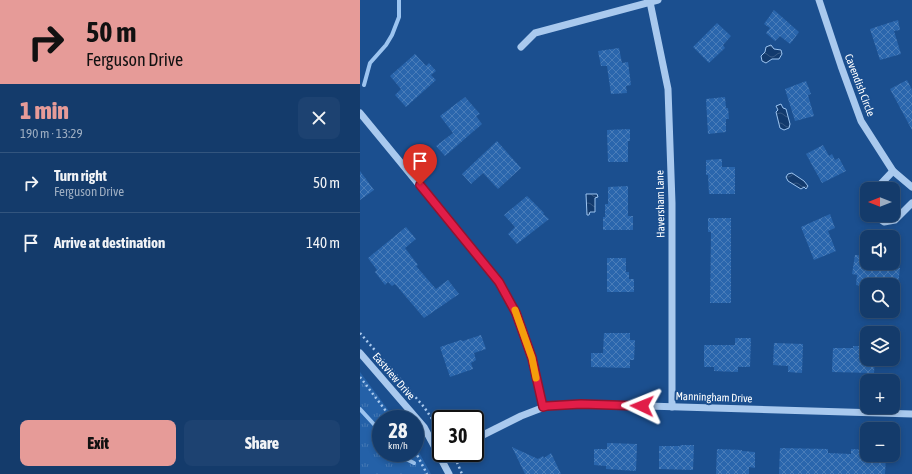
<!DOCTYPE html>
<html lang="en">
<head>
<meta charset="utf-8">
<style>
  body { margin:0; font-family:"Asap Condensed",sans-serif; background:#1d4271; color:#f1f3f6; height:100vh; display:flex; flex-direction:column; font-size:15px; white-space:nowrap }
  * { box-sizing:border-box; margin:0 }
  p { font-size:13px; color:#9dadc1 }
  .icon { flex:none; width:22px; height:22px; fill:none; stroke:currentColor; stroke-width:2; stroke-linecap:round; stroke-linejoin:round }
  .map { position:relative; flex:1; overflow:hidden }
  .drawer { display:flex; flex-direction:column; background:#143b6b; width:360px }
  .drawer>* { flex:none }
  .guide { background:#e69b98; color:#111; overflow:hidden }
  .needle { width:26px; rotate:270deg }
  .buttons { position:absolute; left:500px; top:182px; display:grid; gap:8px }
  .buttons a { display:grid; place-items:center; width:40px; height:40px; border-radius:8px; background:#143b6b; box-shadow:0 2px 6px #0003,0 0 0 1px #33557e; font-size:20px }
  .speed { position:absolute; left:12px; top:410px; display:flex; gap:8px; font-size:20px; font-weight:700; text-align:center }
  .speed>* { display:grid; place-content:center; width:52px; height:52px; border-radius:50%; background:#143b6b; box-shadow:0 2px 6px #0003,0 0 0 1px #33557e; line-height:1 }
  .speed small { font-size:10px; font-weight:400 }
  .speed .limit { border:2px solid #111; border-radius:6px; background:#fff; color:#111 }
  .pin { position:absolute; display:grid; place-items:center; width:34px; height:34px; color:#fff; margin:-41px -17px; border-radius:50% 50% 50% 0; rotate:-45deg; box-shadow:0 0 4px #0007 }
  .pin .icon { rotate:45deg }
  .me { position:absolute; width:44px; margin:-22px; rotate:272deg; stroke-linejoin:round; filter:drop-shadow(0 0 3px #0008) }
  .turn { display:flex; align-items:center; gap:14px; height:84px; padding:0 20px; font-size:18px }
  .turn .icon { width:52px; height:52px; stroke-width:2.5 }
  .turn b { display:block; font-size:28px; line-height:34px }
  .round { display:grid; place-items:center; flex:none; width:42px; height:42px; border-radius:8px; background:#1d4271 }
  .head { display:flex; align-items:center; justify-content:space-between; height:68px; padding:0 20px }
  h1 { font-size:24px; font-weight:800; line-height:30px; color:#e69b98 }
  .button { display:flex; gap:8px; margin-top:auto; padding:8px 20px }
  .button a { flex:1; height:46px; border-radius:8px; background:#e69b98; color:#111; font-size:16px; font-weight:800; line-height:46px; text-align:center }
  .button a+a { background:#1d4271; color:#f1f3f6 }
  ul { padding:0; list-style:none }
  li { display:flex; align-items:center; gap:12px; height:60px; padding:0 20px; border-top:1px solid #33557e }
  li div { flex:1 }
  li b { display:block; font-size:15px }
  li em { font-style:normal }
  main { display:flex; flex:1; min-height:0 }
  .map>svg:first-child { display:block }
  .grass { fill:url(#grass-tufts) }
  .water { fill:url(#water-waves); stroke:#9cc4f0 }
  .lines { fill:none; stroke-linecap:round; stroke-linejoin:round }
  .stream { stroke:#9cc4f0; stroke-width:4 }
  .building { fill:url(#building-cross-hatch) }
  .path { stroke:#a9c9ee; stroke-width:2.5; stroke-dasharray:2 3; stroke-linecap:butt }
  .minor { stroke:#a9c9ee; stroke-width:7 }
  .route-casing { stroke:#92132f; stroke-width:10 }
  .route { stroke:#e11d48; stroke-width:7 }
  .slow { stroke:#f59e0b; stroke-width:7 }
  .labels { text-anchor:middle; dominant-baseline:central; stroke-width:4; stroke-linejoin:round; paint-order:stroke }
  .street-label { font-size:11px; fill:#fff; stroke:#1b4f8f }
</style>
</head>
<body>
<main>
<section class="drawer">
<div class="guide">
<div class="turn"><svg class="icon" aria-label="right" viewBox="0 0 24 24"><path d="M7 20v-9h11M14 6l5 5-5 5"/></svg><div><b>50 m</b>Ferguson Drive</div></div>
</div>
<div class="head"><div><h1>1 min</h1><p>190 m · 13:29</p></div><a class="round"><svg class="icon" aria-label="close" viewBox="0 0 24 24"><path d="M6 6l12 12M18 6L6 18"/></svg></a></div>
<ul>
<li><svg class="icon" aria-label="right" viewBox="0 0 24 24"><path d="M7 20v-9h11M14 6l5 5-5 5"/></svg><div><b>Turn right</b><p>Ferguson Drive</p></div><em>50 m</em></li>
<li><svg class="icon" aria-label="arrive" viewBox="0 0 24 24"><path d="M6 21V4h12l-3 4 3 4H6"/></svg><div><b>Arrive at destination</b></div><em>140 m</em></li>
</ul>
<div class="button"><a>Exit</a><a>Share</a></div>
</section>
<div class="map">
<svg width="552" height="474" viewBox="0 0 552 474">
  <defs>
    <pattern id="grass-tufts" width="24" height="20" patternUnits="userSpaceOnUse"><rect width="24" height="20" fill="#2461a8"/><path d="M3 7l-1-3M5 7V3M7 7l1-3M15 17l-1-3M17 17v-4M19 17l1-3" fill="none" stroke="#4579b5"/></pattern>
    <pattern id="water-waves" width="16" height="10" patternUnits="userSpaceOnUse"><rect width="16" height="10" fill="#123a6d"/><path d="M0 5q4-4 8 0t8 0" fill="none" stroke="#365883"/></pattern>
    <pattern id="building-cross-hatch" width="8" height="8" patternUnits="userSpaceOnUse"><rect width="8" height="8" fill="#2a66ad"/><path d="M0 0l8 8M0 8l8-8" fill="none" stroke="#4a7db9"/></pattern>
  </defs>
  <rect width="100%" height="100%" fill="#1b4f8f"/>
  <path class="grass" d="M0,372L35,419H21V453H55V445L71,474H0Z"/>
  <g class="water">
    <path d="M411,45L414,49L421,50L422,54L419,59H412L406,63L402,61L401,56L405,52L406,47Z"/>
    <path d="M421,104L423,108L426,109L430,124L429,128L424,130L420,128L416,112L418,110L416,106Z"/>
    <path d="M432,173L444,181L448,186L446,189L444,187L441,189L428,181L426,177L428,174Z"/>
    <path d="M226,194H237L238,197L235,198V212H230L229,215H227Z"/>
  </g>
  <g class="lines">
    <g class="stream">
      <path d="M4,85L10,63L26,45L32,35L39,17V0"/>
      <path d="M0,409L21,432"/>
      <path d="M39,453L42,457L54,463"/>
    </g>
  </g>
  <g class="building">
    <path d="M414,10L439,32L430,44L420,36L415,41L406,33L410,28L404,24Z"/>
    <path d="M538,20L540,30L534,31L541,54L520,60L510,29Z"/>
    <path d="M357,23L371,36L363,45L365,48L349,63L333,47Z"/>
    <path d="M259,48L262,63L268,62L271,85L266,86L267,93L251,94L247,66H241L238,51Z"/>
    <path d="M55,54L66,66L69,63L76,71L71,75L76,80L46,107L35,95L41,89L30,76Z"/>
    <path d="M547,80L552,90V130L530,89Z"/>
    <path d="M446,81L451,94L448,95L454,116L435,121L425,89Z"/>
    <path d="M105,97L120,114L116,116L122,124L85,156L76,146L93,133L80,116Z"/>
    <path d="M365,97L366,108H368L369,119H366V132L348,134L346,99Z"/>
    <path d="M270,129V141H268V162H248L247,130Z"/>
    <path d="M137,141L161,168L138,189L123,173L111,184L102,174Z"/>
    <path d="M463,145L469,156L472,154L475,160L479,158L486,171L462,183L446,154Z"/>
    <path d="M362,159V167H375V194H349L348,175H346V160Z"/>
    <path d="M0,171L14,190L0,200Z"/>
    <path d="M268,186V216H273V230H243V217H245V204H248V187Z"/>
    <path d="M167,196L184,213L183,214L189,219L157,244L148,234L155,227L144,215Z"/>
    <path d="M470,214L475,228L468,231L476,251L454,260L441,227Z"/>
    <path d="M348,218H371V303H350L351,232H348Z"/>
    <path d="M46,227L56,239L45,248L58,265L56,266L76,289L88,280L99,294L64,318L35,284L32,286L28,282L25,285L15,272L17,270L8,258Z"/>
    <path d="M495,255L507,256V263H533V267L540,268L538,285H507V287L496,285L497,275L492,274Z"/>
    <path d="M247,258H266V272H269V279H274V292H247Z"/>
    <path d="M244,333H270V340H275L274,360H270V368L231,367V353H243Z"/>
    <path d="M121,335L126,349L114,353L116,360L111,363L113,369L90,377L80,347L101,340L103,341Z"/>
    <path d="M375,338H391L390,367H378V372L354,371V367H344V345H375Z"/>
    <path d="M414,343L443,344L442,373L428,372V366L413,365Z"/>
    <path d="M493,346H507V359H515L514,373L472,372L473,348H493Z"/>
    <path d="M247,443L277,444L276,471L246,469V466L234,465V449H247Z"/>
    <path d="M321,445H334L333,470L299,469V446H320Z"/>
    <path d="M152,447L178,459L183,456L184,458L191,453L201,474H165Z"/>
    <path d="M420,448L468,449V453L491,454V449L507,450V455L526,456L525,474H419Z"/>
    <path d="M357,449L382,450V451L395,452V468L389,467V474H356Z"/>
  </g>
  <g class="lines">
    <g class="path">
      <path d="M0,333L64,407L81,432"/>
      <path d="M0,377L32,419"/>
      <path d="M55,451L67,474"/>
      <path d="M93,453L102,474"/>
    </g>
    <g class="minor">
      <path d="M459,0L481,66L501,121L533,171L552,187"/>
      <path d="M290,2L308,89L312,203V407"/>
      <path d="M161,47L175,33L298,0"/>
      <path d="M0,113L139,282L156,313L172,359L183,407"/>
      <path d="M516,189L533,171"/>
      <path d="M514,215L524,222L535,220L552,203"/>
      <path d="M0,353L64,427L89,474"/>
      <path d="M115,439L161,416L187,406L221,404L552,414"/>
    </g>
  </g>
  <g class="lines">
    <g class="route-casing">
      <path id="route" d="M60,185L139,282L156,313L172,358L183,407L187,406L221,404L282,406"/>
    </g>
    <use href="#route" class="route"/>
    <path class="slow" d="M155,310L172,358L176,378"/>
  </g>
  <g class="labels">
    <g class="street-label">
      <text transform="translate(500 85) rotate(69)">Cavendish Circle</text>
      <text transform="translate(300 204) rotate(-91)">Haversham Lane</text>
      <text transform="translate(34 376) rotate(49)">Eastview Drive</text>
      <text transform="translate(354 397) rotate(2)">Manningham Drive</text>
    </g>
  </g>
</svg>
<div class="buttons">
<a><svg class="needle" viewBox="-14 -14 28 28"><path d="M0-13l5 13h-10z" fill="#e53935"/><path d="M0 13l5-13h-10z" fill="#9dadc1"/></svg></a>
<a><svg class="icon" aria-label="sound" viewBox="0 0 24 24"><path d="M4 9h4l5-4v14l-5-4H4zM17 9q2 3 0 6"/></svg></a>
<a><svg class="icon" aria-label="search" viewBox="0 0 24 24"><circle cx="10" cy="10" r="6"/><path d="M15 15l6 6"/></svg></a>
<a><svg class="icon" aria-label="layers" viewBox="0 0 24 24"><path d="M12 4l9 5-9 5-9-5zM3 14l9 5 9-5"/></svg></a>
<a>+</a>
<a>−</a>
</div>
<div class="speed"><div>28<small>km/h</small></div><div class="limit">30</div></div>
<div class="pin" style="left:60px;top:185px;background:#d93025"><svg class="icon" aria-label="arrive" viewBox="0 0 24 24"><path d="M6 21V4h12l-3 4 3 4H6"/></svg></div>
<svg class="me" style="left:282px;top:406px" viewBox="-20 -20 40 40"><path d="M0-17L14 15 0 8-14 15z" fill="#e11d48" stroke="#fff" stroke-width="4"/></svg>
</div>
</main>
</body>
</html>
